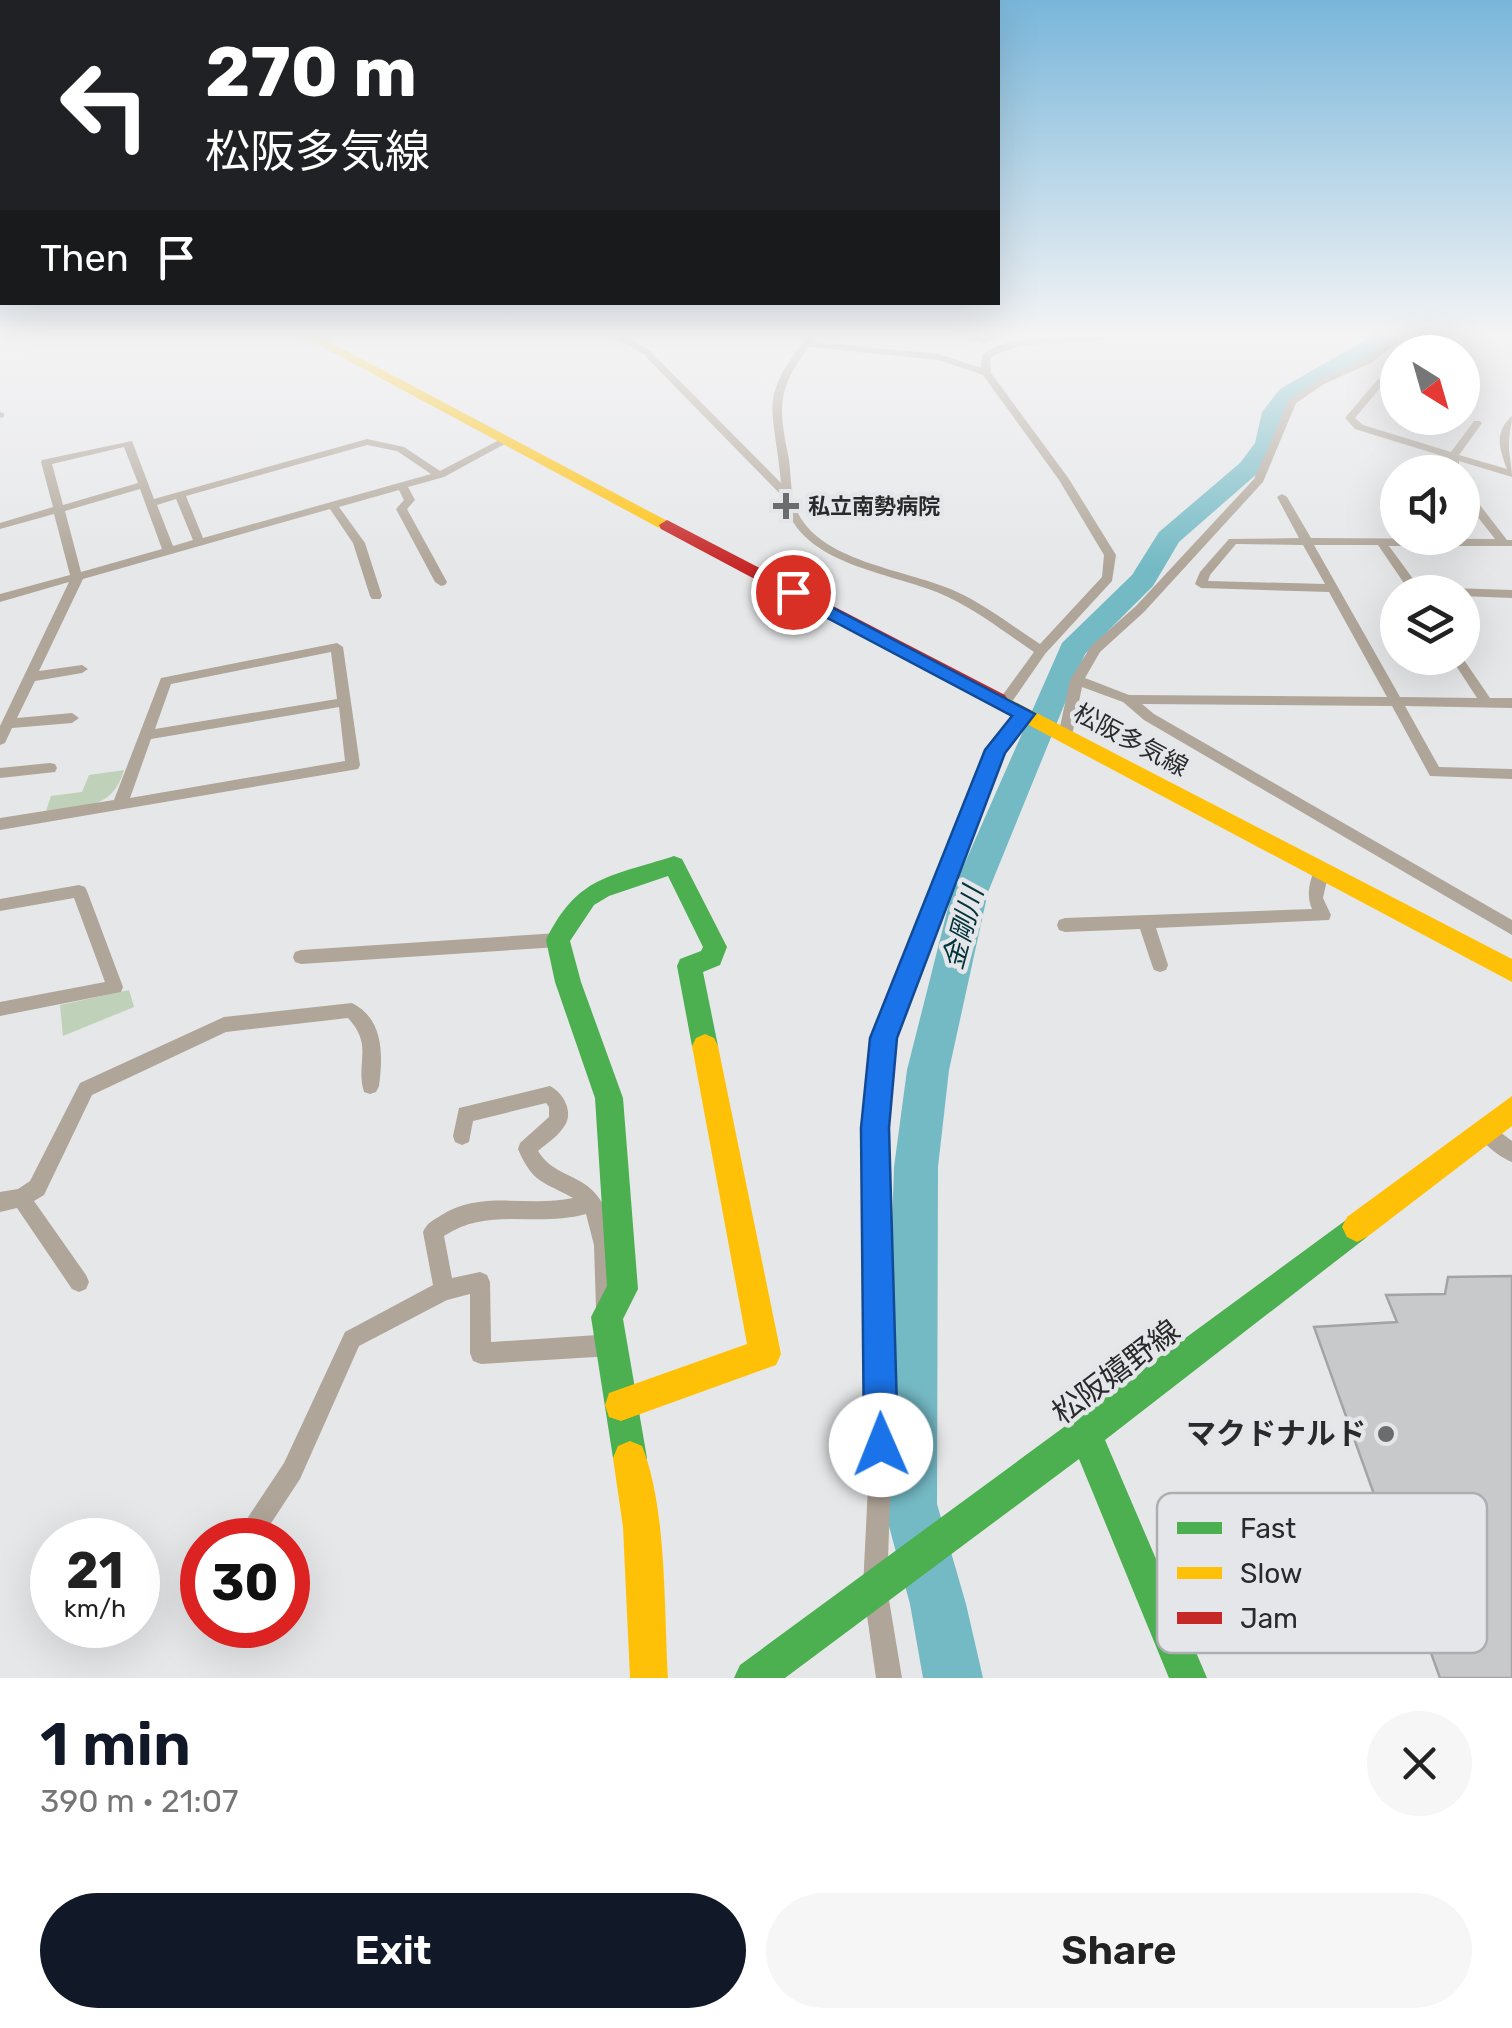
<!DOCTYPE html>
<html lang="en">
<head>
<meta charset="utf-8">
<style>
  body { margin:0; font-family:Rubik,"Noto Sans JP",sans-serif; background:#f6f6f6; color:#222; height:100vh; display:flex; flex-direction:column; font-size:38px; white-space:nowrap }
  * { box-sizing:border-box; margin:0 }
  p { font-size:32px; color:#767676 }
  .icon { flex:none; width:55px; height:55px; fill:none; stroke:currentColor; stroke-width:2; stroke-linecap:round; stroke-linejoin:round }
  .map { position:relative; height:1678px; overflow:hidden }
  .sheet { display:flex; flex-direction:column; background:#fff; flex:1 }
  .sheet>* { flex:none }
  .top-card { position:absolute; left:0px; top:0px; width:1000px; height:305px; box-shadow:0 10px 40px #0002; background:#202124; color:#fff; overflow:hidden }
  .needle { width:65px; rotate:143deg }
  .fabs { position:absolute; left:1380px; top:335px; display:grid; gap:20px }
  .fabs a { display:grid; place-items:center; width:100px; height:100px; border-radius:50%; background:#fff; box-shadow:0 10px 40px #0002; font-size:50px }
  .speed { position:absolute; left:30px; top:1518px; display:flex; gap:20px; font-size:50px; font-weight:700; text-align:center }
  .speed>* { display:grid; place-content:center; width:130px; height:130px; border-radius:50%; background:#fff; box-shadow:0 10px 40px #0002; line-height:1 }
  .speed small { font-size:25px; font-weight:400 }
  .speed .limit { border:15px solid #d22; background:#fff; color:#111 }
  .pin { position:absolute; display:grid; place-items:center; width:85px; height:85px; color:#fff; margin:-42px; border:5px solid #fff; border-radius:50%; box-shadow:0 2px 10px #0007 }
  .me { position:absolute; width:110px; margin:-55px; rotate:359deg; stroke-linejoin:round; filter:drop-shadow(0 0 8px #0008) }
  .turn { display:flex; align-items:center; gap:35px; height:210px; padding:0 40px; font-size:45px }
  .turn .icon { width:130px; height:130px; stroke-width:2.5 }
  .turn b { display:block; font-size:70px; line-height:85px }
  .then { display:flex; align-items:center; height:95px; padding:0 40px; background:#0003; gap:20px; font-size:38px }
  .round { display:grid; place-items:center; flex:none; width:105px; height:105px; border-radius:52px; background:#f6f6f6 }
  .overview { display:flex; align-items:center; justify-content:space-between; height:170px; padding:0 40px }
  h1 { font-size:60px; font-weight:600; line-height:75px; color:#111827 }
  .cta { display:flex; gap:20px; margin-top:auto; padding:20px 40px }
  .cta a { flex:1; height:115px; border-radius:60px; background:#111827; color:#fff; font-size:40px; font-weight:600; line-height:115px; text-align:center }
  .cta a+a { background:#f6f6f6; color:#222 }
  .map>svg:first-child { display:block }
  .green { fill:#bfd1b9 }
  .lines { fill:none; stroke-linecap:round; stroke-linejoin:round }
  .river { fill:#74bac5; fill-rule:evenodd }
  .building { fill:#c8c9cb; stroke:#a4a4a6; stroke-width:2.5 }
  .street { fill:#afa598; fill-rule:evenodd }
  .fast { fill:#4caf50; fill-rule:evenodd }
  .slow { fill:#ffc107; fill-rule:evenodd }
  .jam { fill:#c62828; fill-rule:evenodd }
  .route { fill:#1a73e8; stroke:#114b97; stroke-width:2.5 }
  .poi-dot { fill:#6b6c6e; stroke:#e5e6ea; stroke-width:4 }
  .labels { text-anchor:middle; dominant-baseline:central; stroke-width:9; stroke-linejoin:round; paint-order:stroke }
  .far-poi-label { font-size:22px; font-weight:bold; fill:#292a2b; stroke:#e5e6ea; text-anchor:start }
  .street-label { font-size:25px; fill:#292a2b; stroke:#e5e6ea }
  .water-label { font-size:28px; font-style:italic; fill:#03343a; stroke:#e5e6ea }
  .near-street-label { font-size:30px; fill:#292a2b; stroke:#e5e6ea }
  .near-poi-label { font-size:30px; font-weight:bold; fill:#292a2b; stroke:#e5e6ea; text-anchor:end }
  .key { fill:#e5e6ea; stroke:#adaeb1; stroke-width:2.5 }
  .key-label { font-size:28px; fill:#292a2b }
</style>
</head>
<body>
<div class="map">
<svg width="1512" height="1678" viewBox="0 0 1512 1678">
  <rect width="100%" height="100%" fill="#e6e7e9"/>
  <g class="green">
    <path d="M124,770C113,810 82,806 46,811L51,796L82,792L89,775Z"/>
    <path d="M129,990L134,1007L63,1036L60,1005Z"/>
  </g>
  <g class="lines">
    <path class="river" d="M1379,332H1401L1387,347L1296,399L1284,413L1279,443L1258,473L1179,542L1153,586L1085,654L988,892L949,1070L938,1167L937,1504L966,1604L983,1678H923L910,1604L883,1504L894,1167L907,1070L952,892L1062,643L1132,575L1159,532L1240,463L1255,443L1262,412L1280,389Z"/>
  </g>
  <path class="building" d="M1512,1276V1678H1440L1314,1327L1397,1322L1386,1295L1445,1294L1448,1277Z"/>
  <g class="lines">
    <g class="street">
      <path d="M606,332H617L649,350L781,483C774,403 756,401 811,332H820L813,342L939,354L981,368L982,355L997,346L1014,341L1124,332C1081,352 1034,333 990,358L991,373L1069,479L1116,555L1112,581L1045,654L1009,706H999L997,703L999,700L1034,652C1006,633 979,612 948,597C894,571 798,568 783,497L643,354ZM809,347L938,360L983,375L1059,480L1104,555L1102,577L1040,644C1012,626 986,605 955,591C909,570 825,563 799,515C789,497 792,474 788,454C778,406 778,387 809,347Z"/>
      <path d="M972,332H982L978,336L984,338L995,332H1006L985,344L968,339L967,337Z"/>
      <path d="M1394,338L1397,339V343L1371,363L1324,384L1296,403L1263,482L1144,612L1100,652L1085,678L1129,695L1387,697L1329,592L1201,588L1195,584L1200,572L1229,539L1299,538L1277,497L1282,494L1287,497L1311,538L1495,539L1462,497V486L1466,487L1507,540H1512V546H1389L1419,587L1512,590V598L1462,596V592H1410L1378,545H1314L1400,697L1477,698L1451,658L1462,657L1490,698H1512V708L1405,706L1439,767L1512,769V779L1430,776L1392,706L1142,704L1154,714L1512,920V935L1144,720L1123,702L1082,687L1072,736L1065,741L1058,736L1070,680L1091,646L1136,606L1254,479L1289,400L1318,380L1365,359ZM1236,544L1303,545L1325,584L1208,581L1210,575Z"/>
      <path d="M1378,379L1386,381L1355,418L1363,425L1451,452L1474,421H1480L1482,423L1459,455L1507,469C1499,448 1494,432 1512,416C1512,425 1509,433 1509,442C1508,451 1512,466 1512,477L1459,461V472H1449V458L1355,429L1345,418Z"/>
      <path d="M0,412L4,413V417L0,418Z"/>
      <path d="M367,439L404,447L440,471L501,439L510,441L444,477L408,487L415,500L407,509L447,582L445,585L441,586L435,582L396,509L404,500L399,490L339,507L365,543L382,596L380,599H372L370,596L353,543L330,509L83,579L39,671L82,665L88,669L82,673L35,681L17,718L72,713L79,718L72,723L12,728L5,743L0,745V726L69,582L0,602V594L70,575L54,514L0,529V523L53,507L41,462L42,460L132,441L154,499ZM367,445L397,451L431,474L203,538L186,496ZM124,447L138,483L63,505L52,464ZM140,489L162,549L81,572L65,511ZM176,499L193,540L173,546L157,505Z"/>
      <path d="M337,643L343,647L360,765L358,769L0,830V818L114,800L161,678ZM331,652L337,699L155,729L171,684ZM339,707L345,761L130,798L151,739Z"/>
      <path d="M1025,710L1032,715L1001,753L893,1038L884,1128L892,1445L887,1588L902,1678H876L863,1588L870,1445L866,1128L875,1038L988,751L1020,712Z"/>
      <path d="M50,763L55,764L57,768L55,772L0,778V768Z"/>
      <path d="M1321,865L1326,867L1329,871L1323,898L1331,915L1329,920L1156,928L1168,965L1166,970L1160,972L1154,970L1152,965L1140,929L1065,932L1059,930L1057,925L1059,920L1065,918L1312,909C1306,895 1309,881 1316,867Z"/>
      <path d="M79,885L85,887L87,891L123,987L121,992L0,1016V1002L105,982L74,898L0,911V899Z"/>
      <path d="M558,933L564,935L566,940L564,945L558,947L301,964L295,962L293,957L295,952L301,950Z"/>
      <path d="M352,1003C384,1019 383,1055 379,1086L376,1092L370,1094L364,1092C355,1062 374,1046 348,1018L226,1032L92,1095L44,1195L34,1201L86,1275L89,1282L86,1289L79,1292L72,1289L17,1208L0,1212V1192L18,1189L30,1181L80,1083L224,1017Z"/>
      <path d="M550,1086C564,1093 575,1114 563,1128C557,1137 546,1144 538,1151C550,1170 565,1172 583,1183C622,1207 615,1269 616,1308L613,1315L606,1318L599,1315L596,1308L594,1245L586,1214C535,1228 489,1206 444,1236L452,1278L480,1272L487,1275L490,1282L491,1342L612,1334L620,1337L623,1345L620,1353L612,1356L481,1364L473,1361L470,1353V1294L447,1300L359,1346L300,1479L260,1540H242L239,1533L243,1525L284,1463L345,1332L433,1285L423,1232C427,1223 432,1221 440,1216C481,1189 528,1208 573,1198C543,1181 533,1184 518,1149L520,1143L549,1117V1107L546,1103L473,1121L469,1142L462,1145L455,1142L453,1136L459,1108Z"/>
      <path d="M1485,1121L1512,1141V1162C1499,1157 1481,1143 1476,1130L1478,1124Z"/>
    </g>
    <g class="fast">
      <path d="M674,856L682,859L727,947L720,965L703,972L718,1046L714,1054L705,1058L696,1054L692,1046L677,966L680,959L701,951L703,947L668,876L609,896L594,905L570,941L581,982L623,1098L638,1289L623,1319L647,1458L642,1470L630,1475L618,1470L613,1458L591,1317L607,1286L595,1098L555,982L546,940C578,875 610,877 674,856Z"/>
      <path d="M1357,1212L1367,1217L1372,1227L1367,1237L1105,1440L1207,1678H1169L1079,1459L785,1678H734L740,1665Z"/>
    </g>
    <g class="slow">
      <path d="M295,332H311L675,525L667,530L661,529Z"/>
      <path d="M998,693L1512,959V982L991,705L988,700Z"/>
      <path d="M705,1034L714,1038L718,1046L781,1354L776,1365L621,1421L609,1417L605,1405L609,1393L747,1344L692,1046L696,1038Z"/>
      <path d="M1512,1096V1126L1367,1237L1357,1242L1347,1237L1342,1227L1347,1217Z"/>
      <path d="M630,1441L642,1446C667,1507 664,1611 668,1678H630L623,1527L613,1458L618,1446Z"/>
    </g>
    <path class="jam" d="M667,520L1005,695L1008,700L998,707L991,705L661,529L659,525Z"/>
  </g>
  <linearGradient id="sky" x2="0" y2="1"><stop stop-color="#79b6da"/><stop offset="0.59" stop-color="#f4f4f5"/><stop offset="1" stop-color="#f4f4f5" stop-opacity="0"/></linearGradient>
  <rect width="1512" height="567" fill="url(#sky)"/>
  <path class="route" d="M793,587L1035,714L1005,753L897,1038L889,1128L898,1445L893,1457L881,1462L869,1457L864,1445L861,1128L870,1038L985,750L1012,716L786,596V588Z"/>
  <g class="poi-dot">
    <path d="M781 491h10v10h10v10h-10v10h-10v-10h-10v-10h10z"/>
    <circle cx="1386" cy="1434" r="10"/>
  </g>
  <g class="labels">
    <g class="far-poi-label">
      <text x="808" y="506">私立南勢病院</text>
    </g>
    <g class="street-label">
      <text transform="translate(1131 740) rotate(28)">松阪多気線</text>
    </g>
    <g class="water-label">
      <text transform="translate(963 928) rotate(-75)">金剛川</text>
    </g>
    <g class="near-street-label">
      <text transform="translate(1116 1372) rotate(-37)">松阪嬉野線</text>
    </g>
    <g class="near-poi-label">
      <text x="1366" y="1434">マクドナルド</text>
    </g>
  </g>
  <rect x="1157" y="1493" width="330" height="160" rx="15" class="key"/>
  <rect x="1177" y="1522" width="45" height="12" fill="#4caf50"/>
  <rect x="1177" y="1567" width="45" height="12" fill="#ffc107"/>
  <rect x="1177" y="1612" width="45" height="12" fill="#c62828"/>
  <g class="key-label">
    <text x="1240" y="1538">Fast</text>
    <text x="1240" y="1583">Slow</text>
    <text x="1240" y="1628">Jam</text>
  </g>
</svg>
<div class="fabs">
<a><svg class="needle" viewBox="-14 -14 28 28"><path d="M0-13l5 13h-10z" fill="#e53935"/><path d="M0 13l5-13h-10z" fill="#767676"/></svg></a>
<a><svg class="icon" aria-label="sound" viewBox="0 0 24 24"><path d="M4 9h4l5-4v14l-5-4H4zM17 9q2 3 0 6"/></svg></a>
<a><svg class="icon" aria-label="layers" viewBox="0 0 24 24"><path d="M12 4l9 5-9 5-9-5zM3 14l9 5 9-5"/></svg></a>
</div>
<div class="speed"><div>21<small>km/h</small></div><div class="limit">30</div></div>
<div class="pin" style="left:793px;top:592px;background:#d93025"><svg class="icon" aria-label="arrive" viewBox="0 0 24 24"><path d="M6 21V4h12l-3 4 3 4H6"/></svg></div>
<svg class="me" style="left:881px;top:1445px" viewBox="-20 -20 40 40"><circle r="19" fill="#fff"/><path d="M0-13L10 11 0 6-10 11z" fill="#1a73e8"/></svg>
<div class="top-card">
<div class="turn"><svg class="icon" aria-label="left" viewBox="0 0 24 24"><path d="M17 20v-9H6M10 6l-5 5 5 5"/></svg><div><b>270 m</b>松阪多気線</div></div>
<div class="then">Then<svg class="icon" aria-label="arrive" viewBox="0 0 24 24"><path d="M6 21V4h12l-3 4 3 4H6"/></svg></div>
</div>
</div>
<section class="sheet">
<div class="overview"><div><h1>1 min</h1><p>390 m · 21:07</p></div><a class="round"><svg class="icon" aria-label="close" viewBox="0 0 24 24"><path d="M6 6l12 12M18 6L6 18"/></svg></a></div>
<div class="cta"><a>Exit</a><a>Share</a></div>
</section>
</body>
</html>
